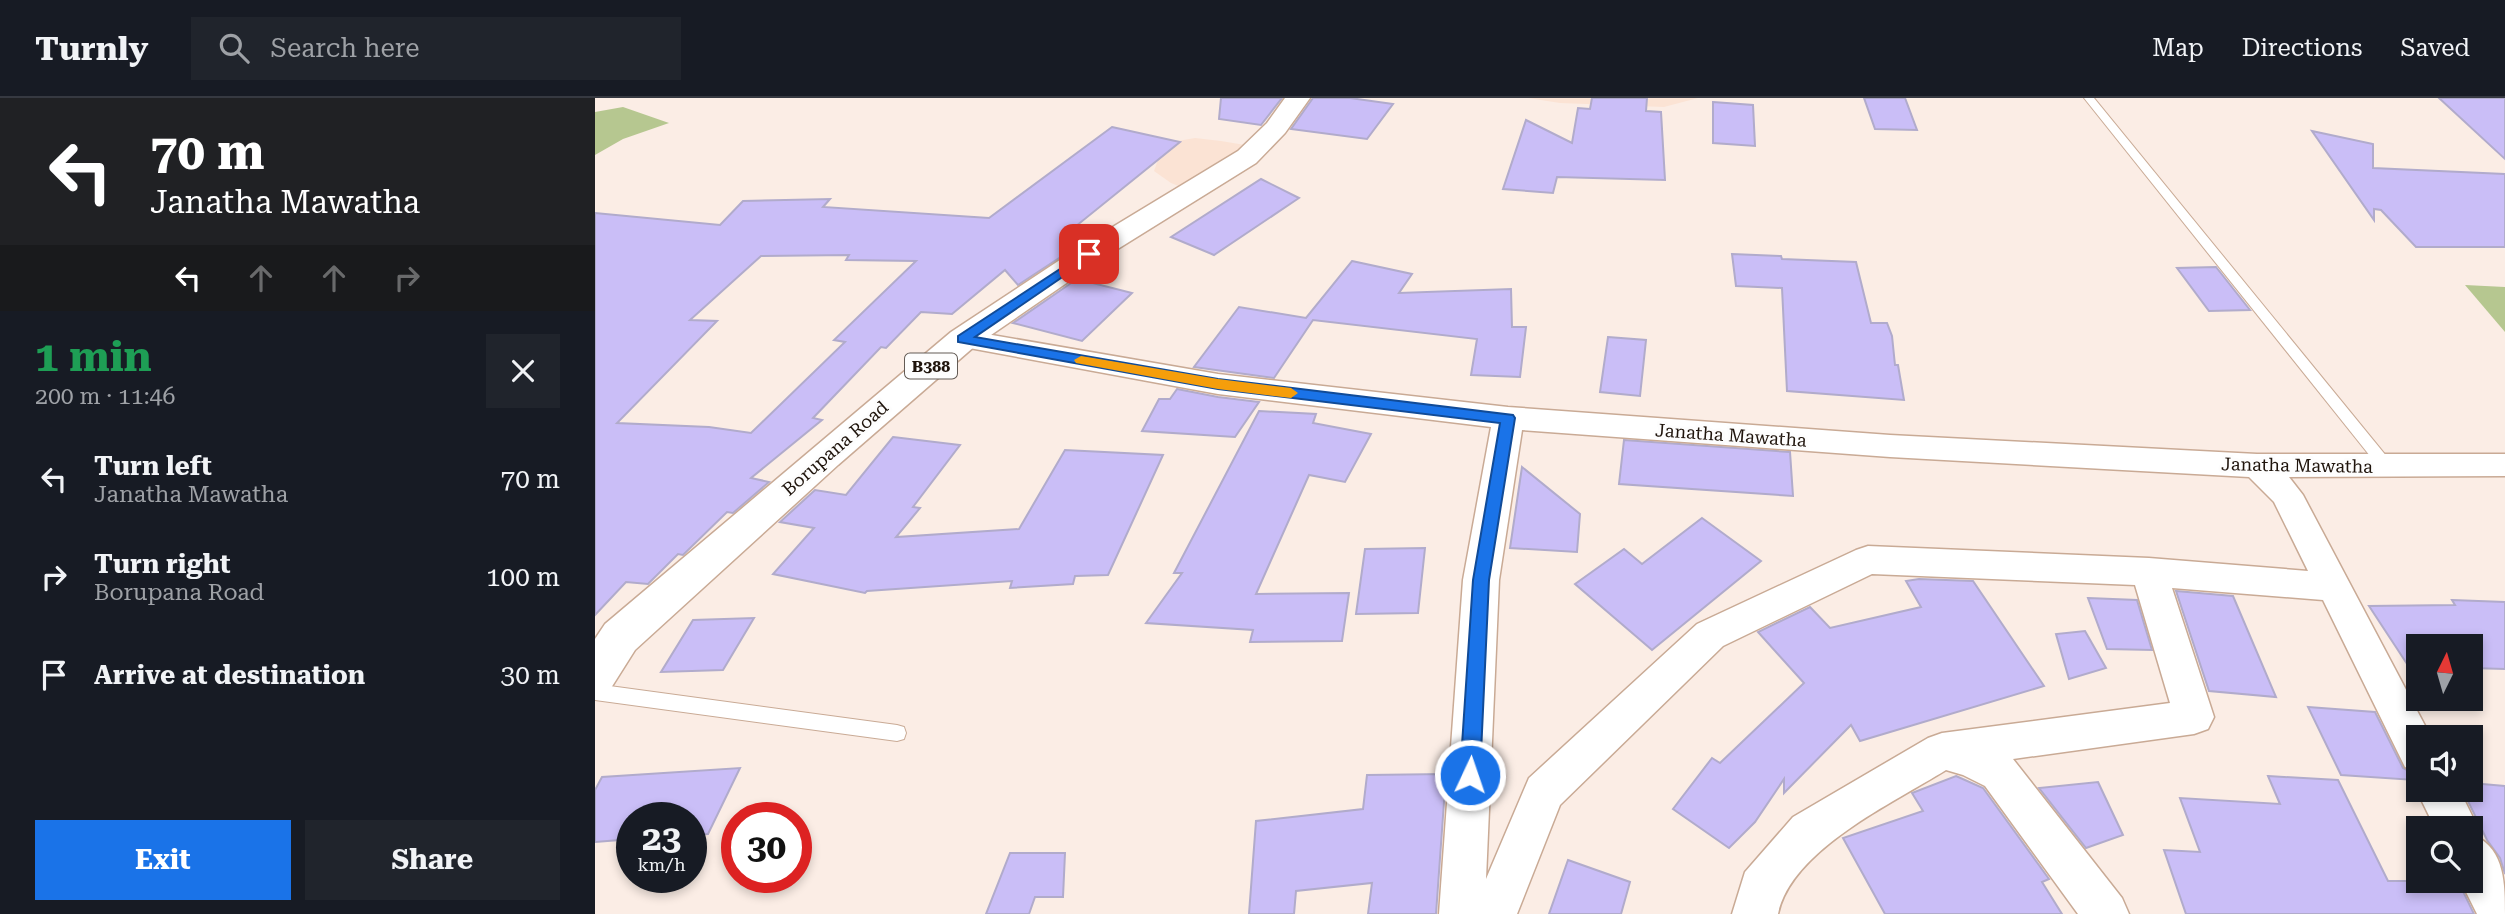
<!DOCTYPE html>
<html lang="en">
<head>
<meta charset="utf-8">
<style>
  body { margin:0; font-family:"Roboto Serif",serif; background:#20242c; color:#f1f3f6; height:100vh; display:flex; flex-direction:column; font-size:26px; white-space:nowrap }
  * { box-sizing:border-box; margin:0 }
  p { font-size:23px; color:#9ea1a6 }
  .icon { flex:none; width:38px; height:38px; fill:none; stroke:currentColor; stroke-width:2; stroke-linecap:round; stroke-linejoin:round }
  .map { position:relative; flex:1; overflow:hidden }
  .drawer { display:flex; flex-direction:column; background:#171b24; width:595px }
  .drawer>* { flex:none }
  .hud { background:#202124; color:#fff; overflow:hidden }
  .needle { width:46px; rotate:5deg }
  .buttons { position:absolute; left:1811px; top:536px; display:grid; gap:14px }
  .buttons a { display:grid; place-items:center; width:77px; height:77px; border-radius:0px; background:#171b24; box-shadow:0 4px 10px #0003; font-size:35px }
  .speed { position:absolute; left:21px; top:704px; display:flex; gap:14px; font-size:35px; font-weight:700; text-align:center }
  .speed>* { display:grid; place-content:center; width:91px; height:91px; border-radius:50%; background:#171b24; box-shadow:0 4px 10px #0003; line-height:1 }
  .speed small { font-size:18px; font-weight:400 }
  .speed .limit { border:10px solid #d22; background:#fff; color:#111 }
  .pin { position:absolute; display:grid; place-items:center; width:60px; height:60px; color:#fff; margin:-30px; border-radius:14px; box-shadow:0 4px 10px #0006 }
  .me { position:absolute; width:77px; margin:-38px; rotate:3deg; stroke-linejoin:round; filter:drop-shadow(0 0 5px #0008) }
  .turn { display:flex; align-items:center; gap:24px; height:147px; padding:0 35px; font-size:32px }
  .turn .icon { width:91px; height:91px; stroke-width:2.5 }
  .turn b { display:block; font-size:49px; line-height:60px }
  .lanes { display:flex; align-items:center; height:66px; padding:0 35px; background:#0003; justify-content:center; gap:35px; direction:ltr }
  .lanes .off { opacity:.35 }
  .round { display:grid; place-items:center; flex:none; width:74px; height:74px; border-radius:0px; background:#20242c }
  .head { display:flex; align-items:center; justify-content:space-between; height:119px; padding:0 35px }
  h1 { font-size:42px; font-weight:700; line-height:52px; color:#1e9e55 }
  .cta { display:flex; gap:14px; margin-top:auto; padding:14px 35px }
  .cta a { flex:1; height:80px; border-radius:0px; background:#1a73e8; color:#fff; font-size:28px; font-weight:700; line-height:80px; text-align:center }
  .cta a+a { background:#20242c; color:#f1f3f6 }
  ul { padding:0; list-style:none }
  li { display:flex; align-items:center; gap:21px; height:98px; padding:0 35px }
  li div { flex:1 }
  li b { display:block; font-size:26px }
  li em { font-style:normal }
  header { display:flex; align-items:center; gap:42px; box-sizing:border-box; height:98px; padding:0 35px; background:#171b24; border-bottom:2px solid #363941 }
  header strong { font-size:33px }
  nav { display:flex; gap:38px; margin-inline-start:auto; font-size:24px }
  .search { width:490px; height:63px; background:#20242c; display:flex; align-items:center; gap:18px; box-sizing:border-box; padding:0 24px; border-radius:0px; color:#9ea1a6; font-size:26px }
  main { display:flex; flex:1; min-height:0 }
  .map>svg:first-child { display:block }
  .built { fill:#fbe3d4 }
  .green { fill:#b6c790 }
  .building { fill:#cabef7; stroke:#b1abcb; stroke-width:2; fill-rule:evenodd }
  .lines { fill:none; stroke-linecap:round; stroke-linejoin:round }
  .service-casing { stroke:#c9aa95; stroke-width:2 }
  .minor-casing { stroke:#c9aa95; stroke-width:3 }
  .primary-casing { stroke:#c9aa95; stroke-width:3 }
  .service { fill:#fff; fill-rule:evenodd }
  .minor { fill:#fff; fill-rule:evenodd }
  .primary { fill:#fff; fill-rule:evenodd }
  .route { fill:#1a73e8; stroke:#114b97; stroke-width:2 }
  .slow { fill:#f59e0b }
  .labels { text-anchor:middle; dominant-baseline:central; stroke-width:6; stroke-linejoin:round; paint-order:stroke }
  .shield { fill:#fdfdfd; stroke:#625a54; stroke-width:2 }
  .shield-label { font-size:16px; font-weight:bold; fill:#1f140c }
  .street-label { font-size:18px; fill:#1f140c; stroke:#fdfdfd }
</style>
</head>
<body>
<header>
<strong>Turnly</strong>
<div class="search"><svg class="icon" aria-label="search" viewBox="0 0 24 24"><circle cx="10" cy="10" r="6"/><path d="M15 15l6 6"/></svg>Search here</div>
<nav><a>Map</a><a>Directions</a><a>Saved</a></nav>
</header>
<main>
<section class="drawer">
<div class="hud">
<div class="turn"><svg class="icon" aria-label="left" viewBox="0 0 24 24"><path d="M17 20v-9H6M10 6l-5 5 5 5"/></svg><div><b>70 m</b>Janatha Mawatha</div></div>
<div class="lanes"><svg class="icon" aria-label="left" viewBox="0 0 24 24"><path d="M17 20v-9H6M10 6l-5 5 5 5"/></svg><svg class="icon off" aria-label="ahead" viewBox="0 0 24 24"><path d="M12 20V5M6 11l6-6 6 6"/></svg><svg class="icon off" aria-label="ahead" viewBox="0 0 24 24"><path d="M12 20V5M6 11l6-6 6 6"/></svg><svg class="icon off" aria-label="right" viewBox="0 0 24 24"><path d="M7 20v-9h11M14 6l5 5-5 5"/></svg></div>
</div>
<div class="head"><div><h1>1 min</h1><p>200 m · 11:46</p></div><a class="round"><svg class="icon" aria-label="close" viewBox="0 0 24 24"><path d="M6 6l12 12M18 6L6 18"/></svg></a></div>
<ul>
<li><svg class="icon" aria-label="left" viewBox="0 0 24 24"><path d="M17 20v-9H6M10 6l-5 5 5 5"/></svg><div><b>Turn left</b><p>Janatha Mawatha</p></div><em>70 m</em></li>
<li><svg class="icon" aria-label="right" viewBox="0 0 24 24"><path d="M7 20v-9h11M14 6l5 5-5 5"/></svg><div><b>Turn right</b><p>Borupana Road</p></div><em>100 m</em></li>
<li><svg class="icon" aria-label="arrive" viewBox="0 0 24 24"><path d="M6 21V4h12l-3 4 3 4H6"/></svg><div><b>Arrive at destination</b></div><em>30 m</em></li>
</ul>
<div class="cta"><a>Exit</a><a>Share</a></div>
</section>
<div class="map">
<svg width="1910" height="816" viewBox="0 0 1910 816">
  <rect width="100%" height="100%" fill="#fbede5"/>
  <g class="built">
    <path d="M933,0H1103L1069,9L965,5Z"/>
    <path d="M600,40L626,43L662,49L596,93L576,85L559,73L564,59L577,44Z"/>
  </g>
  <g class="green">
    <path d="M28,9L74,25L28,41L0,57V14Z"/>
    <path d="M1870,187L1910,189V234Z"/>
  </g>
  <g class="building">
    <path d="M626,0H687L666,27L624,21Z"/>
    <path d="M718,0H755L798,6L772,41L696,31Z"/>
    <path d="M997,0H1052L1051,13L1066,14L1070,82L962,79L958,95L908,91L931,22L977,45L983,10L995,11Z"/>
    <path d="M1269,0H1310L1322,32L1280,31Z"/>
    <path d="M1844,0H1910V61Z"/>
    <path d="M1118,4L1158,7L1160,48L1118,45Z"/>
    <path d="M517,29L585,44L481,128L507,132L423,187L410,172L357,216L326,214L291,250L286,249L218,320L227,322L156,380L174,384L138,415L132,414L88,457L83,456L53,486L31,484L0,517V115L125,127L148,103L235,101L228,109L394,120ZM254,157L251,162L321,163L239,242L250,244L156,335L114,329L22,325L122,223L95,222L166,158Z"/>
    <path d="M1717,33L1778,46V70L1910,76V149H1821L1786,112L1779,111V122Z"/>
    <path d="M666,81L704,100L619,157L576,139Z"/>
    <path d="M1137,156L1186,158L1187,161L1261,164L1276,225H1292L1297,238L1300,267H1303L1309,302L1192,293L1187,190L1141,188Z"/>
    <path d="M757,163L817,176L804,195L916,191L917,229H931L925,279L876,277L882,241L718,222L679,280L599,269L644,209L711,220Z"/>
    <path d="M1621,169L1655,212L1614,213L1582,170Z"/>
    <path d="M482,181L537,195L487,243L418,225Z"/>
    <path d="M1013,239L1051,242L1045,298L1005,294Z"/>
    <path d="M582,291L623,299L664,304L640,339L547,333L564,301H575Z"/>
    <path d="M664,313L721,316L718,325L776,336L750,384L714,377L661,496L754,495L747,543L655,544L658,532L551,525L587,475H579Z"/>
    <path d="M298,339L365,347L318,409L325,410L301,439L424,431L470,352L568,357L513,477L480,478L478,486L415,490L417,483L272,493L270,495L178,476L219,430L185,424L220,392L251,397Z"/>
    <path d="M1029,342L1195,354L1198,398L1024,386Z"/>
    <path d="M927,369L985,416L982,454L915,450Z"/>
    <path d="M1107,420L1166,463L1057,552L980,486L1029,451L1047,466Z"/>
    <path d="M830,450L823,515L761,516L770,451Z"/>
    <path d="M1324,481L1378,483L1449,588L1265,643L1256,627L1189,695V681L1160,724L1134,750L1078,711L1117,660L1125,665L1209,585L1163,534L1215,509L1235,530L1326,509L1311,483Z"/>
    <path d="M1581,493L1638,498L1681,599L1614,593Z"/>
    <path d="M1493,500L1542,502L1557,552L1512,551Z"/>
    <path d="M1857,502L1910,504V571L1876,570V548H1824V571L1816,572L1774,508L1860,507Z"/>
    <path d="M159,520L128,572L66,574L98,522Z"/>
    <path d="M1490,533L1511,570L1474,581L1461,536Z"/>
    <path d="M1713,609L1780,614L1808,670L1814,673L1819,682L1746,677Z"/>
    <path d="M145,670L113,736L96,737V719H37V741L0,744V692L7,679Z"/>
    <path d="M851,676L841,816H773L777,785L701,793L699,816H654L661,723L768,711L772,677Z"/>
    <path d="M1361,678L1388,690L1454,781L1447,784L1467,816H1290L1248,740L1328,713L1317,695Z"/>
    <path d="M1673,678L1743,682L1793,783H1863L1879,816H1591L1569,752L1605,754L1585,700L1685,706Z"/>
    <path d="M1503,684L1528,737L1491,750L1444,690Z"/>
    <path d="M1876,685L1910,688V776L1905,760L1892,742L1867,691H1876Z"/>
    <path d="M415,755H470L468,799H440L434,816H391Z"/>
    <path d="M973,762L1035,784L1026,816H954Z"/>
  </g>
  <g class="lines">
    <g class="service-casing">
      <g id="service">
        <path d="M1489,0H1499L1797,365L1800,369L1797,373H1787Z"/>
        <path d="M0,586L302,627L309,629L311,635L309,641L302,643L0,602Z"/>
      </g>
    </g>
    <g class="minor-casing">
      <g id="minor">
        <path d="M368,232L623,276L913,309L1295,337L1662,356H1910V378L1694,379L1708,397L1836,639H1824V674L1810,669L1728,502L1577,490L1619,619L1613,631L1599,636L1418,661L1527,800L1534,816H1483L1390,688L1368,677L1351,672C1298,705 1196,752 1183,816H1137L1150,774L1198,719L1333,640L1347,635L1575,605L1540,487L1277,476L1128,548L965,707L922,816H844L868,482L896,329L623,296L358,247L354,241L358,235ZM927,332L1295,359L1654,379L1679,404L1713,473L1554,460L1273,448L1261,452L1102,526L934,680L891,781L904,482Z"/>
        <path d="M1824,686V691H1864L1883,730L1880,738C1910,751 1910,788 1910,816H1882L1865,782H1876V730H1840L1821,691Z"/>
      </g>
    </g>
    <g class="primary-casing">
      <path id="primary" d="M690,0H715L690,35L661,65L505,162L380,248L243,367L40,552L16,590L0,596V541L10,526L356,234L483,150L643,53L672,25Z"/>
    </g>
    <use href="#service" class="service"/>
    <use href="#minor" class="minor"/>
    <use href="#primary" class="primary"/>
  </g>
  <path class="route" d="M494,152L498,153V158L380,239L623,281L918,317L920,320L894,482L885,677L882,683L875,686L868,683L865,677L878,482L905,325L623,291L363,244V238Z"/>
  <path class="slow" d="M486,258L623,281L696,290L703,295L696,300L623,291L481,265L479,262Z"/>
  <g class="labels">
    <rect class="shield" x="310" y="255.5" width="52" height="25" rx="5"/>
    <g class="shield-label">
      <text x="336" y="268">B388</text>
    </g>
    <g class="street-label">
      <text transform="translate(1136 337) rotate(4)">Janatha Mawatha</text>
      <text transform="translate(240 350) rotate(-41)">Borupana Road</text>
      <text transform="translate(1702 367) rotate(1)">Janatha Mawatha</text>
    </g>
  </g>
</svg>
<div class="buttons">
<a><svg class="needle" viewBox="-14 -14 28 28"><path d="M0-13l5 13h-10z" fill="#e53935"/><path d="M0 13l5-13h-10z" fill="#9ea1a6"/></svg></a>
<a><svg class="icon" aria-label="sound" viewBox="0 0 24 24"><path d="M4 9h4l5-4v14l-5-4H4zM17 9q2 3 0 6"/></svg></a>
<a><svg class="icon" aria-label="search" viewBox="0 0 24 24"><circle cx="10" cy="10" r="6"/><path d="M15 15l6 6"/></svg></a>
</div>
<div class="speed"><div>23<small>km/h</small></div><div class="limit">30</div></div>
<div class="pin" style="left:494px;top:156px;background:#d93025"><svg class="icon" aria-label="arrive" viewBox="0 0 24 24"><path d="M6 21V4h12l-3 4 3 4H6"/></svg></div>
<svg class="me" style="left:875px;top:677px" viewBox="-20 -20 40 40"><circle r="17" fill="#1a73e8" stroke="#fff" stroke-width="3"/><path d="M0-11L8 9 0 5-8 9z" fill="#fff"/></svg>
</div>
</main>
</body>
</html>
